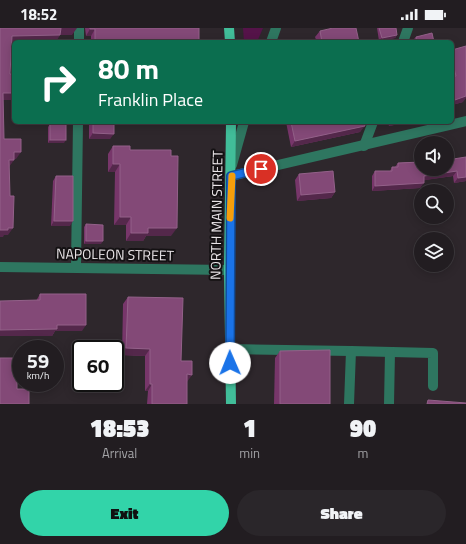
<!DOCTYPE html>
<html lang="en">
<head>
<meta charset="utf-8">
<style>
  body { margin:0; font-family:"Titillium Web",sans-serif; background:#2a262a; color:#f1f3f6; height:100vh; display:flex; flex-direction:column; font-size:15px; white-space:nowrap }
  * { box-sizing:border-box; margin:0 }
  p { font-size:13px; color:#a2a2a5 }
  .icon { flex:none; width:22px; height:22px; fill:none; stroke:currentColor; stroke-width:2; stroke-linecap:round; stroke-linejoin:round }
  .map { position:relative; height:376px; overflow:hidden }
  .side { display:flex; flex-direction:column; background:#221d21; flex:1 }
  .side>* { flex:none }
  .guide { position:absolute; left:12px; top:12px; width:442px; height:84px; border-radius:6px; box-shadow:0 2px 10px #0003,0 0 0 1px #3f3b3f; background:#0b6e4f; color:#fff; overflow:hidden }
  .controls { position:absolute; left:414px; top:108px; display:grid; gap:8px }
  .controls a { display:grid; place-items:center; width:40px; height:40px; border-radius:50%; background:#221d21; box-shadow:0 2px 10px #0003,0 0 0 1px #3f3b3f; font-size:20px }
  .speed { position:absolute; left:12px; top:312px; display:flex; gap:8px; font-size:20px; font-weight:700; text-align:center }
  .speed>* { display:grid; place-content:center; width:52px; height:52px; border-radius:50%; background:#221d21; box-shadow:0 2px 10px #0003,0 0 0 1px #3f3b3f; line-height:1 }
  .speed small { font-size:10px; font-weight:400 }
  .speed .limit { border:2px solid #111; border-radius:6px; background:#fff; color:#111 }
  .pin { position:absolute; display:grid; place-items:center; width:34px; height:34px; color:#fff; margin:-17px; border:2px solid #fff; border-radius:50%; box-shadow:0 1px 4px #0007 }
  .me { position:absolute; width:44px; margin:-22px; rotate:359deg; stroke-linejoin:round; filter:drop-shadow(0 0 3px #0008) }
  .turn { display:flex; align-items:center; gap:14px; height:84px; padding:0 20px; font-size:18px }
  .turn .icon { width:52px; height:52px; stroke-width:2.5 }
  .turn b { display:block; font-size:28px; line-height:34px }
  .eta { display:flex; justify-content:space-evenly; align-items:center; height:68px; text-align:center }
  .eta b { font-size:24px; font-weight:800; line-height:28px }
  .cta { display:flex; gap:8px; margin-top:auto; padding:8px 20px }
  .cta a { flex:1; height:46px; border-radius:24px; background:#32d4a9; color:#111; font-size:16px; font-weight:800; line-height:46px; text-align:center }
  .cta a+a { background:#2a262a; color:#f1f3f6 }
  .status { display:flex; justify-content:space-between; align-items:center; height:28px; padding:0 20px; background:#221d21; direction:ltr }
  .status svg { height:11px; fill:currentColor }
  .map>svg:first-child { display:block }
  .green { fill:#551349 }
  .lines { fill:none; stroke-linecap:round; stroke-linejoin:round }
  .minor { stroke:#2e7660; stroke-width:10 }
  .major { stroke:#41bd99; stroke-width:10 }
  .wall { fill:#77366a }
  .shaded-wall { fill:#54284b }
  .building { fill:#834977; stroke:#936189 }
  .route-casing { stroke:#114b97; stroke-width:10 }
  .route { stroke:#1a73e8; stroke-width:7 }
  .slow { stroke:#f59e0b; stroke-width:7 }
  .labels { text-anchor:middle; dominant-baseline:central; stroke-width:4; stroke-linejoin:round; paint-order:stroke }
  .street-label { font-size:14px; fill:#eae5e8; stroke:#141113 }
</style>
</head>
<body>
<div class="status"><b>18:52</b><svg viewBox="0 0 49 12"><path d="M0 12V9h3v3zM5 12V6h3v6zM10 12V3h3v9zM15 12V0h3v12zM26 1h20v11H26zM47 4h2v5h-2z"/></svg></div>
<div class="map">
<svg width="466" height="376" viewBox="0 0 466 376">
  <rect width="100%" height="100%" fill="#2e272c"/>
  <path class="green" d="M243,0H263L257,14H244Z"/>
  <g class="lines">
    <g class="minor">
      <path d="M79,14V0"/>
      <path d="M271,14L276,0"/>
      <path d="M403,14L408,0"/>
      <path d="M364,118L373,94"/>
      <path d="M232,137L244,94"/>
      <path d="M231,148L466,93"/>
      <path d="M0,239L229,242"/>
      <path d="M76,239L78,94"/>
      <path d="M230,321L351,323"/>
      <path d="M349,376L351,323L433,325V358"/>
      <path d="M389,376L390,324"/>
    </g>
    <g class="major">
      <path d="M229,0L230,14"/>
      <path d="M231,376L229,242L231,94"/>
    </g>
  </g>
  <g class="wall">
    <path d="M85,0H199V12L201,14H91V8H86Z"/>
    <path d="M377,0H396L397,7L395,10L379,13Z"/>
    <path d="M320,3L359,14H317L315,9Z"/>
    <path d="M416,9L434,14H414V11Z"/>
    <path d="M452,22L463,74L452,77Z"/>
    <path d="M89,94H114L110,111H89Z"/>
    <path d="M286,94H364L360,104L291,119Z"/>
    <path d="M388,94H405L404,95L389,98Z"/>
    <path d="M50,96L64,115H48V99Z"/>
    <path d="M113,118L130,122L171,208H146L143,213H126V197H114L115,144H108V126Z"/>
    <path d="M447,132L466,153L454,155L453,148L424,152L420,160L372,163V148L375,143H390L392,139H395L398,135Z"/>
    <path d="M299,146L335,164L331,170L297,173L295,152Z"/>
    <path d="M56,148L70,198H51L53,153Z"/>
    <path d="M86,196L101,216H84V199Z"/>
    <path d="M40,266L82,303H55L52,308L36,273Z"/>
    <path d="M128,269L181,333L187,353V376H147L148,363H145V328L122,327L123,276Z"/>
    <path d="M280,323L330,376H274L275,330Z"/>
  </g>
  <g class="shaded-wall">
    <path d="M60,0H77L72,7H56Z"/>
    <path d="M90,1H95L91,8H86Z"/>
    <path d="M60,7L56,14H14V15H7L12,8Z"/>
    <path d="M397,7L395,10L379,13L382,10Z"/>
    <path d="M3,65H14V68L11,72H0Z"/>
    <path d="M466,65V70L463,74L452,77V73Z"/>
    <path d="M392,94H405L404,95L389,98Z"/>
    <path d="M365,98L360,104L291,119L295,113Z"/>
    <path d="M93,105L114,106L110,111H89Z"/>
    <path d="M50,112H66L64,115H48Z"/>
    <path d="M14,124H21L16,131H9Z"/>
    <path d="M9,132H14L9,139Z"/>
    <path d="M113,136H120L115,144H108Z"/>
    <path d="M457,143L453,148L420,153L424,148Z"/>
    <path d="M466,149V153L454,155L458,150Z"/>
    <path d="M424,155L420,160L372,163L375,158Z"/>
    <path d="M335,164L331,170L297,173L301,167Z"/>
    <path d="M120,189H131L126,197H114Z"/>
    <path d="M54,193H73L70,198H51Z"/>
    <path d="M8,200H13L8,207H4L3,209H0V202Z"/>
    <path d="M148,200H177L171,208H146L143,213H126L131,205Z"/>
    <path d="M86,213H103L101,216H84Z"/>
    <path d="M57,297H86L82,303H55L52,308H0V302Z"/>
    <path d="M126,320L150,321L145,328L122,327Z"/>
    <path d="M187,346L192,347L187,354Z"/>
    <path d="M150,356H152L148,363H145Z"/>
  </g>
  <g class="building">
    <path d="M0,0H61L60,7L12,8L10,46H14V65H3L4,111H21V124H14V132H9L10,168H14L13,200H8V202H0Z"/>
    <path d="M90,0H199V12H201V14H95V1H90Z"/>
    <path d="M333,0H356L359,14H322L320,3Z"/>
    <path d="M379,0H396L397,7L382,10Z"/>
    <path d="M432,5L434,14H417L416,9Z"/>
    <path d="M466,18V68L452,73V49L456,48L452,32V22Z"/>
    <path d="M93,94H114V106L93,105Z"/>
    <path d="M291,94H364L365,98L295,113Z"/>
    <rect x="50" y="96" width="16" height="16"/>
    <path d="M113,118H130V122H171V128H178L177,200H148V205H131V189H120V136H113Z"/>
    <path d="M466,129V149L458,150L457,143L424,148V155L375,158V143H392V139H398V135L421,134V141H447V132Z"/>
    <path d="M333,143L335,164L301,167L299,146Z"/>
    <path d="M56,148H73V193H54Z"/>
    <path d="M86,196L103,197V213H86Z"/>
    <path d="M40,266H86V297H57V301L0,302V273L40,272Z"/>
    <path d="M128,269L183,270L181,333H192V347L187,346V376H152V356H150V321L126,320Z"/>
    <path d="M330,322V376H280V323Z"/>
    <path d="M0,330H13V339H17V361H29V376H0Z"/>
    <path d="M428,372L466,375V376H427Z"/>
  </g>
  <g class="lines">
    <g class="route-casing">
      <path id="route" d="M230,335L231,148L261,141"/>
    </g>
    <use href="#route" class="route"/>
    <path class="slow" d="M230,190L232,148"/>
  </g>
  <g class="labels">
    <g class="street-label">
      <text transform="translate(216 187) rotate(-89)">NORTH MAIN STREET</text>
      <text transform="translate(115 226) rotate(1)">NAPOLEON STREET</text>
    </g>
  </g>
</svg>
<div class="controls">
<a><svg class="icon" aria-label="sound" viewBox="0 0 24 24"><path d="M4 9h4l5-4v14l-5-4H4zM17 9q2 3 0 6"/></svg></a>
<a><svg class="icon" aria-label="search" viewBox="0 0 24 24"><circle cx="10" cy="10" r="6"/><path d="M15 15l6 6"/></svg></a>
<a><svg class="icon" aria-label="layers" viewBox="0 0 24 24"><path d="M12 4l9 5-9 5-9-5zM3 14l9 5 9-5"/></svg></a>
</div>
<div class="speed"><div>59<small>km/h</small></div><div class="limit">60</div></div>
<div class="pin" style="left:261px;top:141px;background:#d93025"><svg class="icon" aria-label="arrive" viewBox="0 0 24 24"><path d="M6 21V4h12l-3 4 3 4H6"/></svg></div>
<svg class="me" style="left:230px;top:335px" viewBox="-20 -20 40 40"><circle r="19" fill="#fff"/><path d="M0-13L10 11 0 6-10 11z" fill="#1a73e8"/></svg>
<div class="guide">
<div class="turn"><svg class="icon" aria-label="right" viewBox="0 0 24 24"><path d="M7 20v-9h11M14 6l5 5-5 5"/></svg><div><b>80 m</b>Franklin Place</div></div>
</div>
</div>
<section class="side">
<div class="eta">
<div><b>18:53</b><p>Arrival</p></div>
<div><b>1</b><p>min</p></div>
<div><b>90</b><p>m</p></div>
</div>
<div class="cta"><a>Exit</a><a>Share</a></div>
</section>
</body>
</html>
